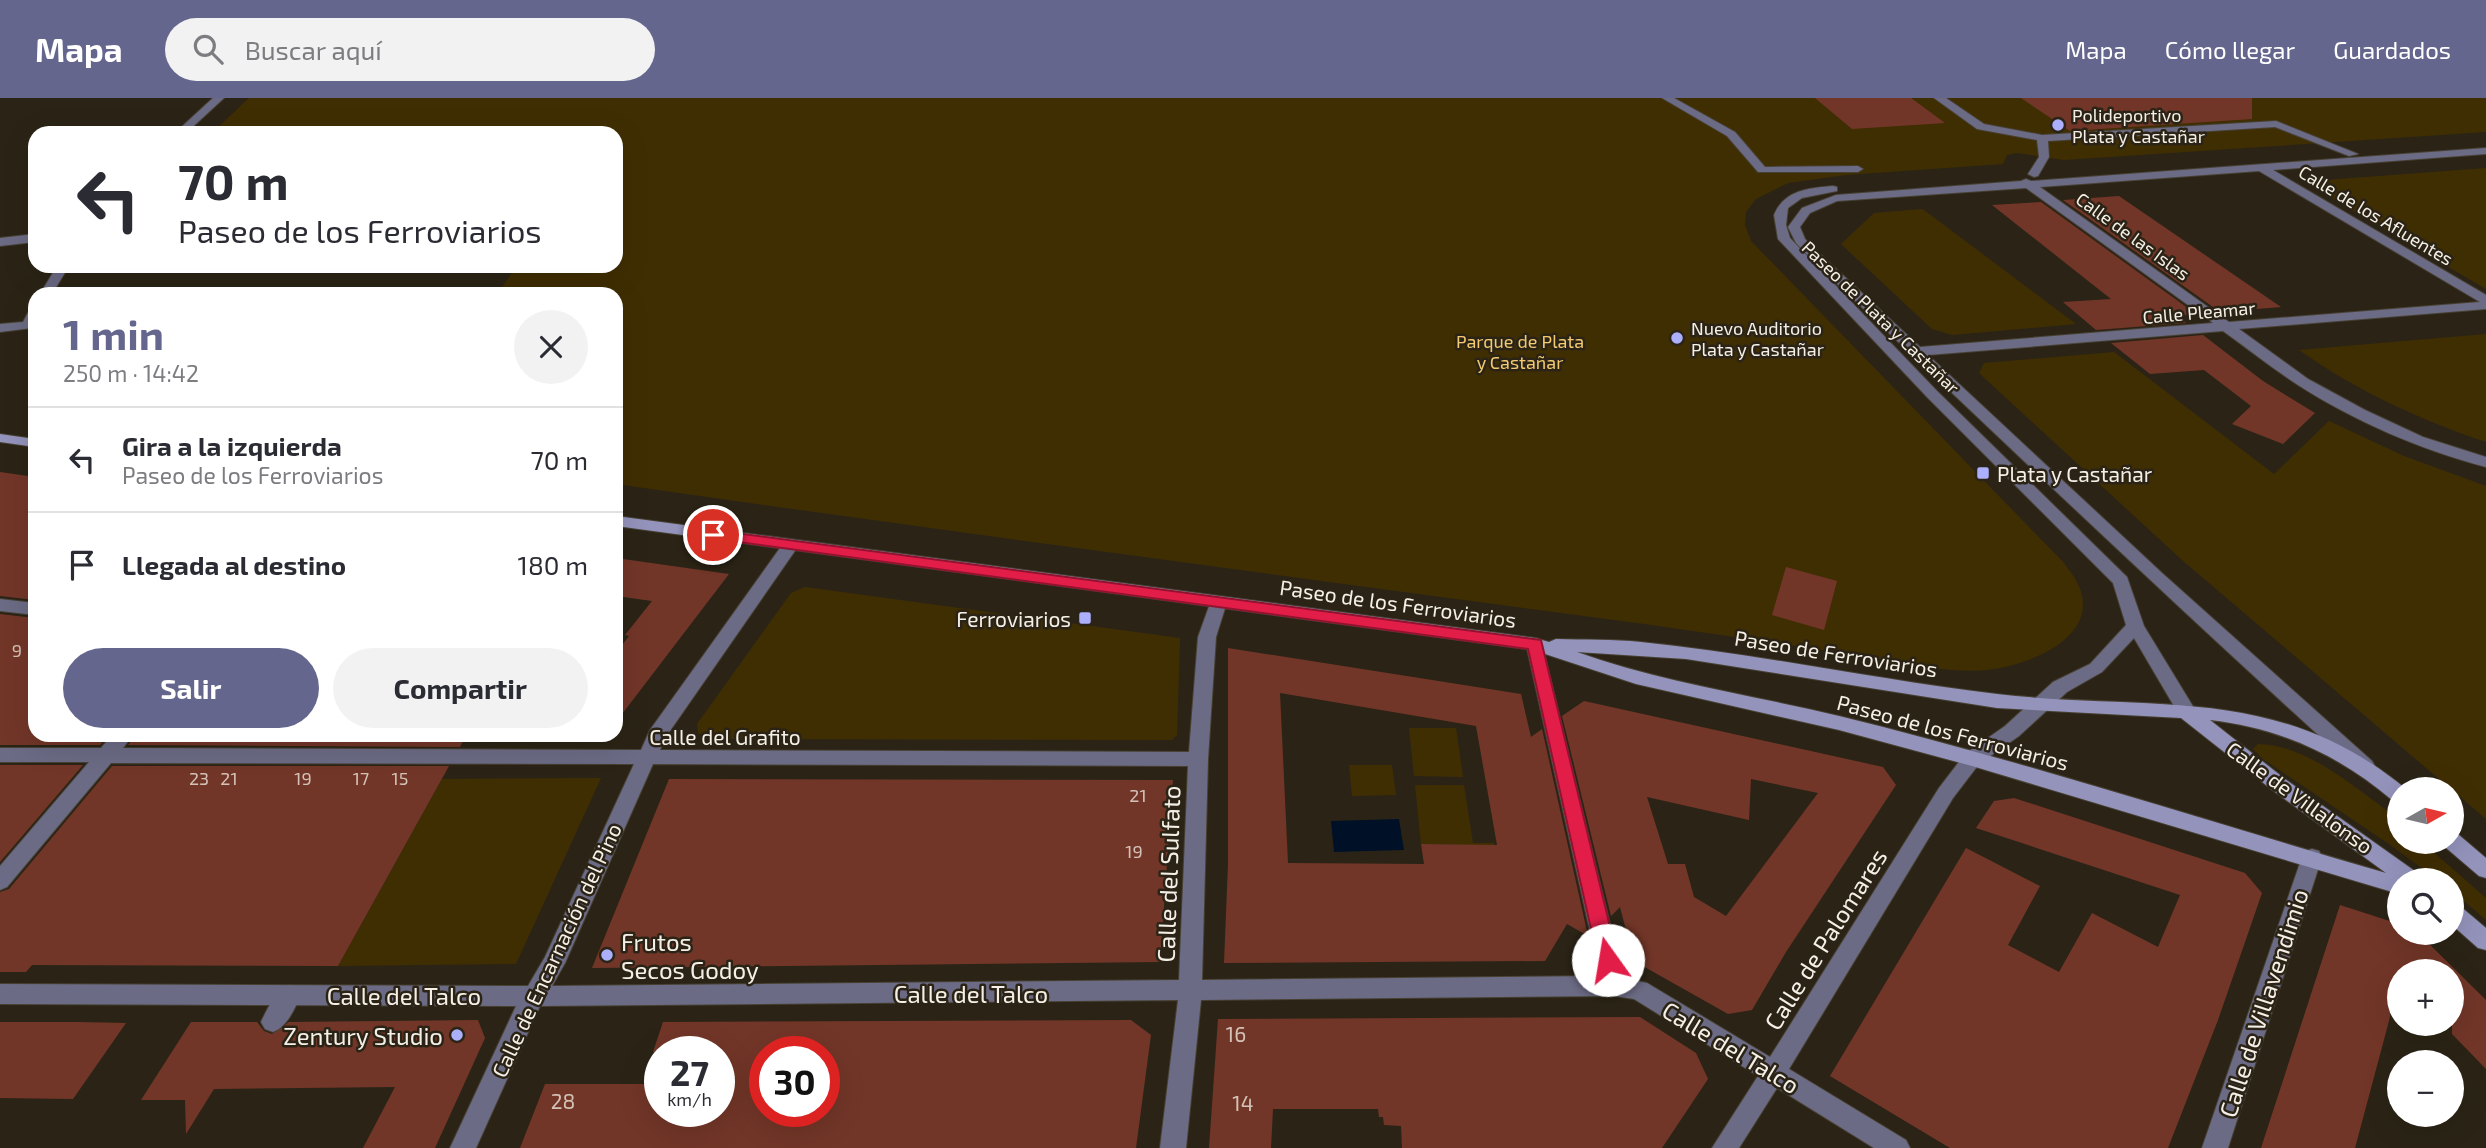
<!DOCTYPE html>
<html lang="es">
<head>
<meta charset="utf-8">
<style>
  body { margin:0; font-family:"Exo 2",sans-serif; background:#f2f2f3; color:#2b2b33; height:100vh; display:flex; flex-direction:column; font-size:26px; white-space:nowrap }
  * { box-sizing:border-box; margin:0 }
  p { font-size:23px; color:#7c7c81 }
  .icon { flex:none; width:38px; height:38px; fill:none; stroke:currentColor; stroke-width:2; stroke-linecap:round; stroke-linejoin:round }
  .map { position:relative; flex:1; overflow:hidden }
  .drawer { position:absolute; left:28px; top:189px; width:595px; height:455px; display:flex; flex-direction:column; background:#fff; border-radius:21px; box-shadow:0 7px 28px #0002 }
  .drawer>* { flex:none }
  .hud { position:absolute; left:28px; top:28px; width:595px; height:147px; border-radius:21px; box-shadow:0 7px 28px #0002; background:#fff; color:#2b2b33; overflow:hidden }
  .needle { width:46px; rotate:82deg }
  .fabs { position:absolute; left:2387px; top:679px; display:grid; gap:14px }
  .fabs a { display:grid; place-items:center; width:77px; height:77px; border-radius:50%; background:#fff; box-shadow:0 7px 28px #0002; font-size:35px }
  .speed { position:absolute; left:644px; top:938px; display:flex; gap:14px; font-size:35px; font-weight:700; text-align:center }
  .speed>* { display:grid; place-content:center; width:91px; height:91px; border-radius:50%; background:#fff; box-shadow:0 7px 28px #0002; line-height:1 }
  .speed small { font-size:18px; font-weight:400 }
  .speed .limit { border:10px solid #d22; background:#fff; color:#111 }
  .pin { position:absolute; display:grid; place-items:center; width:60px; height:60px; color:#fff; margin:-30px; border:4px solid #fff; border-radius:50%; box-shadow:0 2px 7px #0007 }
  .me { position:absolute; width:77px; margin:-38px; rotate:347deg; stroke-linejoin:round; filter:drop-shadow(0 0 5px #0008) }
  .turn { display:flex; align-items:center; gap:24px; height:147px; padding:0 35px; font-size:32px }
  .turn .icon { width:91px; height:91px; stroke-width:2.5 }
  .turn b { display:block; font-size:49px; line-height:60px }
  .round { display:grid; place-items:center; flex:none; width:74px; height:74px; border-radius:37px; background:#f2f2f3 }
  .head { display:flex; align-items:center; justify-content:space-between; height:119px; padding:0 35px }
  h1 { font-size:42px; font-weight:700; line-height:52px; color:#65668d }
  .primary-button { display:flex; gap:14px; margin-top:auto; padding:14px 35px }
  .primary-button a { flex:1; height:80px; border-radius:42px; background:#65668d; color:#fff; font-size:28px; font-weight:700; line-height:80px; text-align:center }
  .primary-button a+a { background:#f2f2f3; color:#2b2b33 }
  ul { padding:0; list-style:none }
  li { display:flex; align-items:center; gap:21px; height:105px; padding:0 35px; border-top:2px solid #e1e1e2 }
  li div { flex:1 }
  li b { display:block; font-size:26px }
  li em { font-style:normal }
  header { display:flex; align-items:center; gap:42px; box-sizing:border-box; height:98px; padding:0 35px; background:#65668d; color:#fff }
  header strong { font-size:33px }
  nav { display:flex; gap:38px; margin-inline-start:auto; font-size:24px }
  .search { width:490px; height:63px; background:#f2f2f3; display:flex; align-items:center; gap:18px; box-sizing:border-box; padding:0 24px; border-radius:38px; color:#7c7c81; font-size:26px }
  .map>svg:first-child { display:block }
  .green { fill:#402e03 }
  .water { fill:#001127 }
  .building { fill:#723628; fill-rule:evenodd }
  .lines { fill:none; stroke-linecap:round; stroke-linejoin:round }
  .lane-casing { stroke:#474133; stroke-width:2 }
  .street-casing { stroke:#474133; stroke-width:2 }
  .secondary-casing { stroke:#474133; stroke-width:2 }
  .lane { fill:#6c6b85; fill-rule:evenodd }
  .street { fill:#6c6b85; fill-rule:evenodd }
  .secondary { fill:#9493bc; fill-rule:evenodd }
  .route { fill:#e11d48; stroke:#92132f; stroke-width:2 }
  .poi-dot { fill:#acaffb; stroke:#2b2416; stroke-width:2.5 }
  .labels { text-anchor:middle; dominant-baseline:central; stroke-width:5; stroke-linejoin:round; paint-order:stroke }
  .far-poi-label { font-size:18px; fill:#f5f0e7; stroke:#2b2416; text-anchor:start }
  .far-street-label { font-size:18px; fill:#f5f0e7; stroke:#2b2416 }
  .far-park-label { font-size:18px; fill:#f3ca70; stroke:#2b2416 }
  .number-label { font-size:18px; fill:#d4c2b7 }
  .poi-label { font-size:21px; fill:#f5f0e7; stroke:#2b2416; text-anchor:start }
  .street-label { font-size:21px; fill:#f5f0e7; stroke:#2b2416 }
  .near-number-label { font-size:21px; fill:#d4c2b7 }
  .near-street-label { font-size:24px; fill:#f5f0e7; stroke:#2b2416 }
  .near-poi-label { font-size:24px; fill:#f5f0e7; stroke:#2b2416; text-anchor:start }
</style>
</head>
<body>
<header>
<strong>Mapa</strong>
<div class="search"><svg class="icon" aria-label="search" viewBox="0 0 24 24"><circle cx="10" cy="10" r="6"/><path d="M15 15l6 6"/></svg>Buscar aquí</div>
<nav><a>Mapa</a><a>Cómo llegar</a><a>Guardados</a></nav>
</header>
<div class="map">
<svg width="2486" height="1050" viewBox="0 0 2486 1050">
  <rect width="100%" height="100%" fill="#2b2416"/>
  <g class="green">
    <path d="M249,0H2486V34L2064,62L2017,55L2007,57L2003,66L1846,77L1788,85L1756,101L1746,114L1745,127L1751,143L2064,465C2068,471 2074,478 2077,484C2105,539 2027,568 1987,572C1943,576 1890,562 1847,556C1765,543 1682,531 1599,520C1272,476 944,433 616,386V196H497L517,168H616V35H212Z"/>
    <path d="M2486,70V191L2313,89L2312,83Z"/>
    <path d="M1922,111L1924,112L2076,226L1952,237L1932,231L1841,146L1874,115Z"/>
    <path d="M2486,236V344C2418,321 2357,293 2299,252Z"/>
    <path d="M2114,254L2274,376L2329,323L2404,358L2486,388V721L2182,462L1979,275L1984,265Z"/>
    <path d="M805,489L1180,540L1177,637L1172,642L714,641L698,635L697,626L791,495Z"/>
    <path d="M1409,630H1456L1463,679L1414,678Z"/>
    <path d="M2258,646C2306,647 2350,686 2388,713L2399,724V744H2422L2486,800V822L2452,793V782H2438L2386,744L2263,661L2253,651Z"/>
    <path d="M1349,667H1392L1396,697L1352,698Z"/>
    <path d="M601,680L516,866L338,868L442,681Z"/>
    <path d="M1415,687H1464L1473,745H1494L1497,765L1455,766L1451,746H1421Z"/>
  </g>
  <path class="water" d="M1399,721L1404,752L1334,754L1331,723Z"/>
  <g class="building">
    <path d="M1815,0H1911L1945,25L1852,31Z"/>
    <path d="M2021,0H2252V21L2070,33Z"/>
    <path d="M2119,98L2208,159L2281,209L2220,214L2063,102Z"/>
    <path d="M2041,104L2196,216L2177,218L2186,225L2096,232L2063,204L2111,201L1992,107Z"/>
    <path d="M2203,237L2263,283L2315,315L2283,346L2232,326L2251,308L2204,272L2150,276L2111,245Z"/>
    <path d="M0,374L35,379V502L0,498Z"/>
    <path d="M616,460L729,476L616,624V555L629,538L625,537L652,503L616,498Z"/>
    <path d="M1786,469L1837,483L1824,532L1772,517Z"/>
    <path d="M0,516L35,520V637H109L100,647H0Z"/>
    <path d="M1228,550L1521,596L1531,639L1542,631L1588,838L1567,826L1545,863L1224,865L1228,766ZM1280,595L1476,628L1497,747L1421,746L1424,766L1288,765Z"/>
    <path d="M1584,603L1883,669L1896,687L1786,854L1752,912L1728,916L1634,863L1620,809L1611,818L1562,618ZM1751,681L1818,695L1726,818L1694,799L1685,766H1668L1647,699L1749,722Z"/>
    <path d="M136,637H466L460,649L128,647Z"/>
    <path d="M0,667H83L0,764Z"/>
    <path d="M112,668H449L338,868L32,867L26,874H0V794L9,791Z"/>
    <path d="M669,681L1173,682L1160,864L592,870Z"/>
    <path d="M2014,700L2245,775L2262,795L2218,922L2168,1050H1950L1830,978L1966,750L2040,788L2008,847L2059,874L2092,815L2158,849L2180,797L1976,730L1994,703Z"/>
    <path d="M2340,807L2399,826V835H2418L2486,902V971L2452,936V873H2399L2389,923L2355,1050H2261Z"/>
    <path d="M1640,919L1696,955L1708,981L1662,1050H1402L1401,1028L1384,1027L1383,1019H1379L1378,1011H1273L1271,1050H1209L1218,921Z"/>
    <path d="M478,922L485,940L435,1050H363L395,989L214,991L186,1036L185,1002H141L191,924H257L264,933L272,936L289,924Z"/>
    <path d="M1131,922L1151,937L1136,1050H520L545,986H660V1013H719V954H653L663,924ZM765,954H824V1013H765Z"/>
    <path d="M0,924H78L126,925L73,1001L0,1000Z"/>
  </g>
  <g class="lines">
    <g class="lane-casing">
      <g id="lane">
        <path d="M213,0H224L186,35H175Z"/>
        <path d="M1662,0H1674L1735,34L1765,69L1858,68L1863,71L1858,74H1758L1727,38Z"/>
        <path d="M1934,0H1946L1984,26L2042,37L2276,23L2358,56L2349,58L2275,29L2048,43L2049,59L2038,78L2034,79L2028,76L2039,59L2037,42L1977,31Z"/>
        <path d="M35,136V144L0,148V140Z"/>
        <path d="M57,168H69L52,196H40Z"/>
        <path d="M35,210V225L32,230L0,234V226L23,224L30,211Z"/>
        <path d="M290,887L298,890L301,897C295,910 287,929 273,934L265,931L261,924C267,911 276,892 290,887Z"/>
      </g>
    </g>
    <g class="street-casing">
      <g id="street">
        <path d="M2486,50V56L2273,72L2486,197V211L2239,231L2308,281L2365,312L2423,339L2486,359V369C2421,352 2354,323 2298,287C2272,270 2248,251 2223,233L1928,257L2162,475L2372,663L2375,668L2372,673L2365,675L2358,673C2172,505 1990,331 1810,160L1796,145L1788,129L1802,110L1836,97L2021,83L2026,81L2031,83ZM2259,73L2480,204L2229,224L2040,89ZM2026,90L2213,225L1920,249L1818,154L1805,141L1800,129L1810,115L1837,103Z"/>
        <path d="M1833,88L1837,89V93L1802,100L1788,110L1786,127L1790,140L1937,293L2127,479L2144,528L2197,615L2195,620H2181L2134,540L2102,574L2067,594L2019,638L1979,666L1953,700L1789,971L1906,1042L1910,1050H1874L1777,990L1739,1050H1712L1758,978L1634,901L1614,898L1201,902L1186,1050H1160L1178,902L540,908L476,1050H450L516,908L0,906V886L528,888L545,859L634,666L111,665L7,789L0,792V768L89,664H0V650H101L112,637H133L123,650L641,652L650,632L785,443L791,442L799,447L665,640L660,652L1189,654L1198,539L1212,500H1224L1227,504L1216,539L1208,661L1202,882L1600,878L1526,546L1535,540L1541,542L1623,880L1647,885L1770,959L1939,690L1965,656L2005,628L2053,584L2090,566L2126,527L2113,485L1927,299L1778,141L1774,117C1784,92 1809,90 1833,88ZM653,666L1188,668L1179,882L552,888L565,865Z"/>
        <path d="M0,501L35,505V517L0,513Z"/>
        <path d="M2312,751L2319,753L2322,759L2228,1050H2202L2302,759L2305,753Z"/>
      </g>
    </g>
    <g class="secondary-casing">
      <g id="secondary">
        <path d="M0,336L35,341V349L0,344Z"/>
        <path d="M616,418L1535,540L1549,544L1556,541C1584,542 1613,541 1641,544C1760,556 1878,582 1997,596C2149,614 2277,584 2406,691H2399V705L2392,702C2339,657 2280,630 2210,622L2285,681L2419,776L2423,782H2399V796L1972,668L1839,632L1636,586L1533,552L616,428ZM1577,554L1686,561L1997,610L2181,620L2271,691L2386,775C2204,722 2023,663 1839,618C1752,597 1660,584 1577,554Z"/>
        <path d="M2452,735L2459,737L2486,760V780L2479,778L2445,749L2442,744H2452Z"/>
        <path d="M2452,805L2460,808L2486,830V852L2478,850L2452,827Z"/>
      </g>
    </g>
    <use href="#lane" class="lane"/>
    <use href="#street" class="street"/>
    <use href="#secondary" class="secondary"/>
  </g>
  <path class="route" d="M713,432L1541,542L1618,862L1615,869L1608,871L1601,869L1598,862L1528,551L708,440L706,437Z"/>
  <g class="poi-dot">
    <circle cx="2058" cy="27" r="7"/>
    <circle cx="1677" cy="240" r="7"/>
    <rect x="1976" y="368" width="14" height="14" rx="3.5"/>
    <rect x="1078" y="513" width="14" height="14" rx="3.5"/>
    <circle cx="607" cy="857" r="7"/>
    <circle cx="457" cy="937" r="7"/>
  </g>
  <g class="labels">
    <g class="far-poi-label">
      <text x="2072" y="17">Polideportivo<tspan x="2072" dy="21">Plata y Castañar</tspan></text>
      <text x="1691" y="230">Nuevo Auditorio<tspan x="1691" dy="21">Plata y Castañar</tspan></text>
    </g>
    <g class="far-street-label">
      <text transform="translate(2376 117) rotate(31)">Calle de los Afluentes</text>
      <text transform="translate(2133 138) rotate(36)">Calle de las Islas</text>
      <text transform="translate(2199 214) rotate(-5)">Calle Pleamar</text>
      <text transform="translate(1881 219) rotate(44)">Paseo de Plata y Castañar</text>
    </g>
    <g class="far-park-label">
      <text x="1520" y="243">Parque de Plata<tspan x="1520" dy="21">y Castañar</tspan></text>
    </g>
    <g class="number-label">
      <text x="17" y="552">9</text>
      <text x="199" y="680">23</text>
      <text x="229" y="680">21</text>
      <text x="303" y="680">19</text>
      <text x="361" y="680">17</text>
      <text x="400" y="680">15</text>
      <text x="1138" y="697">21</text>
      <text x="1134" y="753">19</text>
    </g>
    <g class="poi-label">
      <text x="1997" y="375">Plata y Castañar</text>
      <text x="1071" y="520" text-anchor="end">Ferroviarios</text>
    </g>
    <g class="street-label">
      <text transform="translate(1398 505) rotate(8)">Paseo de los Ferroviarios</text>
      <text transform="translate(1836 555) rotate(9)">Paseo de Ferroviarios</text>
      <text transform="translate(1953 634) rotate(15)">Paseo de los Ferroviarios</text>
      <text x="725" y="638">Calle del Grafito</text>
      <text transform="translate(2300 699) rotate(36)">Calle de Villalonso</text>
      <text transform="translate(556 852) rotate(-65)">Calle de Encarnación del Pino</text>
    </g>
    <g class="near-number-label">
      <text x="1236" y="935">16</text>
      <text x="563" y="1002">28</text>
      <text x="1243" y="1004">14</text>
    </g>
    <g class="near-street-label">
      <text transform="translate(1168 776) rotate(-88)">Calle del Sulfato</text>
      <text transform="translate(1825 841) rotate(-58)">Calle de Palomares</text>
      <text x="971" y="895">Calle del Talco</text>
      <text x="404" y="897">Calle del Talco</text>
      <text transform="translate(2263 905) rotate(-72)">Calle de Villavendimio</text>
      <text transform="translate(1731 949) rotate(31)">Calle del Talco</text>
    </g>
    <g class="near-poi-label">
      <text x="621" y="843">Frutos<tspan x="621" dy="28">Secos Godoy</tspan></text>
      <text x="443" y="937" text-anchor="end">Zentury Studio</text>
    </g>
  </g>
</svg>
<div class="fabs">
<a><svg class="needle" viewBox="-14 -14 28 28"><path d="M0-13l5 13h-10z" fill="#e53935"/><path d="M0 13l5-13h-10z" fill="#7c7c81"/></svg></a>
<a><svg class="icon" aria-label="search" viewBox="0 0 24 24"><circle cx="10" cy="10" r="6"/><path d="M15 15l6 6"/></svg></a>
<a>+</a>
<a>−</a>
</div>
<div class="speed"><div>27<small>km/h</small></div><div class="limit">30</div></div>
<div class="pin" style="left:713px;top:437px;background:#d93025"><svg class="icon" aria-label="arrive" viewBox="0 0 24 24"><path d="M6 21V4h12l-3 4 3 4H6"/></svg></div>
<svg class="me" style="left:1608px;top:862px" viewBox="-20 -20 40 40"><circle r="19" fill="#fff"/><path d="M0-13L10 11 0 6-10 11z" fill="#e11d48"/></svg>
<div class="hud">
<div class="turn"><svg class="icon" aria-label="left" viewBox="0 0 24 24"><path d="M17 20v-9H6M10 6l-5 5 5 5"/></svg><div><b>70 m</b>Paseo de los Ferroviarios</div></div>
</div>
<section class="drawer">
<div class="head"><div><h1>1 min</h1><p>250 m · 14:42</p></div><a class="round"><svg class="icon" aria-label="close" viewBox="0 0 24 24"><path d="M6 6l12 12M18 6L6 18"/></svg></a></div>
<ul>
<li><svg class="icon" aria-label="left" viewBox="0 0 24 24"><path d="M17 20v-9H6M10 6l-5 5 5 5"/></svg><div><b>Gira a la izquierda</b><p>Paseo de los Ferroviarios</p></div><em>70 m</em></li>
<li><svg class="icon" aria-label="arrive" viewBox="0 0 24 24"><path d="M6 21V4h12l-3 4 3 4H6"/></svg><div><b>Llegada al destino</b></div><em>180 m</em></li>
</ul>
<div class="primary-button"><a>Salir</a><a>Compartir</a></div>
</section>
</div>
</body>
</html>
